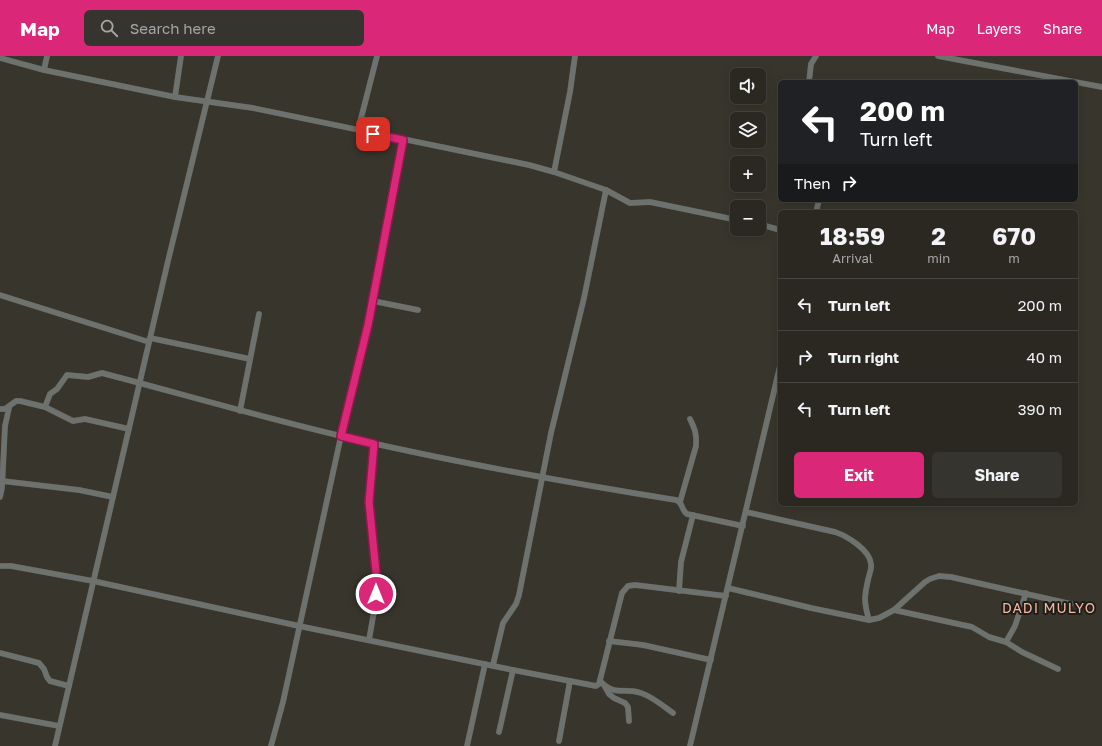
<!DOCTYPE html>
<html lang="en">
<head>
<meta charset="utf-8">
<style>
  body { margin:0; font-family:"Golos Text",sans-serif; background:#36342e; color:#f1f3f6; height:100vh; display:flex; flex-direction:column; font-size:15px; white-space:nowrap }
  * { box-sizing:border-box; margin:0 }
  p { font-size:13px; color:#a5a6a5 }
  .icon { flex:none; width:22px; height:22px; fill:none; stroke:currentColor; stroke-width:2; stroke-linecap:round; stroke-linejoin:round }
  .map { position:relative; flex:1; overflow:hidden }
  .side { position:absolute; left:778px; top:154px; width:300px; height:296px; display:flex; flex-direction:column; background:#2a2821; border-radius:6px; box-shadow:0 2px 10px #0003,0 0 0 1px #46443f }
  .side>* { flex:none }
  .banner { position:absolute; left:778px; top:24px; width:300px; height:122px; border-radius:6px; box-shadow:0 2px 10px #0003,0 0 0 1px #46443f; background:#202124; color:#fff; overflow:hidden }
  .fabs { position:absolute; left:730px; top:12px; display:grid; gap:8px }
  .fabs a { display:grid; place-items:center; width:36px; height:36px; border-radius:6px; background:#2a2821; box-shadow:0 2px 10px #0003,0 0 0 1px #46443f; font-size:20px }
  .pin { position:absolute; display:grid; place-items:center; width:34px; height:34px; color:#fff; margin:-17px; border-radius:8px; box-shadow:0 2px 6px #0006 }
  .me { position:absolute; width:44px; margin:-22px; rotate:0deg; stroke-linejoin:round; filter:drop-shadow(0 0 3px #0008) }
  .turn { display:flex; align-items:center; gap:14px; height:84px; padding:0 16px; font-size:18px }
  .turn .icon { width:52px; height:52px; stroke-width:2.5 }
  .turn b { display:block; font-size:28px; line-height:34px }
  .then { display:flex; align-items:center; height:38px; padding:0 16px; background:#0003; gap:8px; font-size:15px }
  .eta { display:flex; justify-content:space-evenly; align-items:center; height:68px; text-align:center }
  .eta b { font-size:24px; font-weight:700; line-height:28px }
  .cta { display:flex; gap:8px; margin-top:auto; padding:8px 16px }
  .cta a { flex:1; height:46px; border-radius:6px; background:#db2777; color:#fff; font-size:16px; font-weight:700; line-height:46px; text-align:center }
  .cta a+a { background:#36342e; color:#f1f3f6 }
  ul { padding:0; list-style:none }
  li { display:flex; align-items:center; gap:12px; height:52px; padding:0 16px; border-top:1px solid #46443f }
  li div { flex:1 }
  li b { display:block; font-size:15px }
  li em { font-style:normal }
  header { display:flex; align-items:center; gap:24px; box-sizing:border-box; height:56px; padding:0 20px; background:#db2777; color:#fff }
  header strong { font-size:19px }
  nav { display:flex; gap:22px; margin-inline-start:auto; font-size:14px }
  .search { width:280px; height:36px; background:#36342e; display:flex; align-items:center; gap:10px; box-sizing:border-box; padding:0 14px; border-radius:6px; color:#a5a6a5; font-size:15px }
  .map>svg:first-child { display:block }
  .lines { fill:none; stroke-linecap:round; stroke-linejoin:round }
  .street-casing { stroke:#555349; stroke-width:6 }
  .street { stroke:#6d726f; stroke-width:5.5 }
  .route-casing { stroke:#8e194d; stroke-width:10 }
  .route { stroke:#db2777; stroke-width:7 }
  .labels { text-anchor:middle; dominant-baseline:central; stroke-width:4; stroke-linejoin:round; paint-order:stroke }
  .quarter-label { font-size:14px; letter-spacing:1px; fill:#f7b8a0; stroke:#1e1d19 }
</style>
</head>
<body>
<header>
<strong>Map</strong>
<div class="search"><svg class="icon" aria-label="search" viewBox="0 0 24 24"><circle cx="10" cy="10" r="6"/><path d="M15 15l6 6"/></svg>Search here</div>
<nav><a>Map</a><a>Layers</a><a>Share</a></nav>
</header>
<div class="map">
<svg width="1102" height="690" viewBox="0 0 1102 690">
  <rect width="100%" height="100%" fill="#38362c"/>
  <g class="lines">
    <g class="street-casing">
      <g id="street">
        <path d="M938,0L1102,31"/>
        <path d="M0,2L44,14L175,41L253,52L529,109L554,116L606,134L630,147L650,146L737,164"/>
        <path d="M44,14L47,0"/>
        <path d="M809,26L811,8L816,0"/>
        <path d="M175,41L181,0"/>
        <path d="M358,74L377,0"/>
        <path d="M554,116L570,36L575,0"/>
        <path d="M816,156L819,144"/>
        <path d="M759,168L780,174"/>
        <path d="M0,239L149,286"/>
        <path d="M373,245L418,254"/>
        <path d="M150,282L250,303"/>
        <path d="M45,351L50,338L57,333L67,319L88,321L102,317C182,338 261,361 341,380C452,406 564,426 676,444C683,446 681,454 687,458L743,470"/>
        <path d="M0,353H5L16,345H20L45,351L73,365L85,363L129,373"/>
        <path d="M240,355L259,258"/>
        <path d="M2,425L79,434L113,441"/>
        <path d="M0,441L2,432L5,370L9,352"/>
        <path d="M680,446L696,390C697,379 695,373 690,363"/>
        <path d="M746,456L835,476C847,480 870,494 871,508C872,513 869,519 868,524C864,541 864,547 869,564"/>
        <path d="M0,510H11L93,525L299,570L513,614L596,630L599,628L622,537L628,530L635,529L726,540"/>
        <path d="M728,532L811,552L869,564L879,562L894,554L925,526L930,523L939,520L951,521L1071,548"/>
        <path d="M679,535L681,506L693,459"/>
        <path d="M894,554L972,571L989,581L1006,586L1022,596L1058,613"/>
        <path d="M369,584L377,538L376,516L369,447L374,388"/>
        <path d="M609,585L643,589L711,604"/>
        <path d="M1006,586L1015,570L1026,537"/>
        <path d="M0,597L39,607L44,613L47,621L50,625L69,630"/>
        <path d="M493,609L503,567L516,548L519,539L551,377L584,242L606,134"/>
        <path d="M600,625C615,641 623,631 641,637C653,641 663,650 673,657"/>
        <path d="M605,631L609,638L614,642L625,647L628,651L629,665"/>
        <path d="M0,659L59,670"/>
        <path d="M499,676L513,614"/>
        <path d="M559,685L570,625"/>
        <path d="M55,690L168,205L218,0"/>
        <path d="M271,690L283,646L341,380L368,269L403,84"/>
        <path d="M467,690L485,608"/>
        <path d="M690,690L780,310"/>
      </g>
    </g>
    <use href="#street" class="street"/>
  </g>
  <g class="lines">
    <g class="route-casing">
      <path id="route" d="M373,78L403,84L368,269L341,380L374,388L369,446L376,516V538"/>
    </g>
    <use href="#route" class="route"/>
  </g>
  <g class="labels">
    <g class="quarter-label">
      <text x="1049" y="551">DADI MULYO</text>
    </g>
  </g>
</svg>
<div class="fabs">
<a><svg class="icon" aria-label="sound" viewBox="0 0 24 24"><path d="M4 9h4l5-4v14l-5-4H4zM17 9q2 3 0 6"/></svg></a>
<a><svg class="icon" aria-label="layers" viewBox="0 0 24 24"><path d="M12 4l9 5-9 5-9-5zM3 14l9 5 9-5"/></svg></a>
<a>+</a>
<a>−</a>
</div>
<div class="pin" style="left:373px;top:78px;background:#d93025"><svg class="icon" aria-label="arrive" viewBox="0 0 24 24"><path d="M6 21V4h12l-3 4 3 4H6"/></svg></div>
<svg class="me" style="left:376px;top:538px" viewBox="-20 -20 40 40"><circle r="17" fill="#db2777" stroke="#fff" stroke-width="3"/><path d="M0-11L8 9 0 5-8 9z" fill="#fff"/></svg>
<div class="banner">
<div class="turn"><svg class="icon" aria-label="left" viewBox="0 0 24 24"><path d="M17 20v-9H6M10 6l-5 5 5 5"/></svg><div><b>200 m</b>Turn left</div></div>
<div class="then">Then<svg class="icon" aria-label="right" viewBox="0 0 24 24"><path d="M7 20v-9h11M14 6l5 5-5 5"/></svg></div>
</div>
<section class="side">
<div class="eta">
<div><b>18:59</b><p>Arrival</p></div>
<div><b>2</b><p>min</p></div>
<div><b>670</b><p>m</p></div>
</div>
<ul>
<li><svg class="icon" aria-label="left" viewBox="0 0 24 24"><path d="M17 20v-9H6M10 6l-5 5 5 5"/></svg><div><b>Turn left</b></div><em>200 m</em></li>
<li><svg class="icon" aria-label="right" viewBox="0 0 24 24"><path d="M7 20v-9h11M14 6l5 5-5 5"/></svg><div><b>Turn right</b></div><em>40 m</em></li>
<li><svg class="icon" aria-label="left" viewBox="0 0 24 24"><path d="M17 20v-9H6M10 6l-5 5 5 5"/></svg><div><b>Turn left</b></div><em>390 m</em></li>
</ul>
<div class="cta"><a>Exit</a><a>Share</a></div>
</section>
</div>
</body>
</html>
